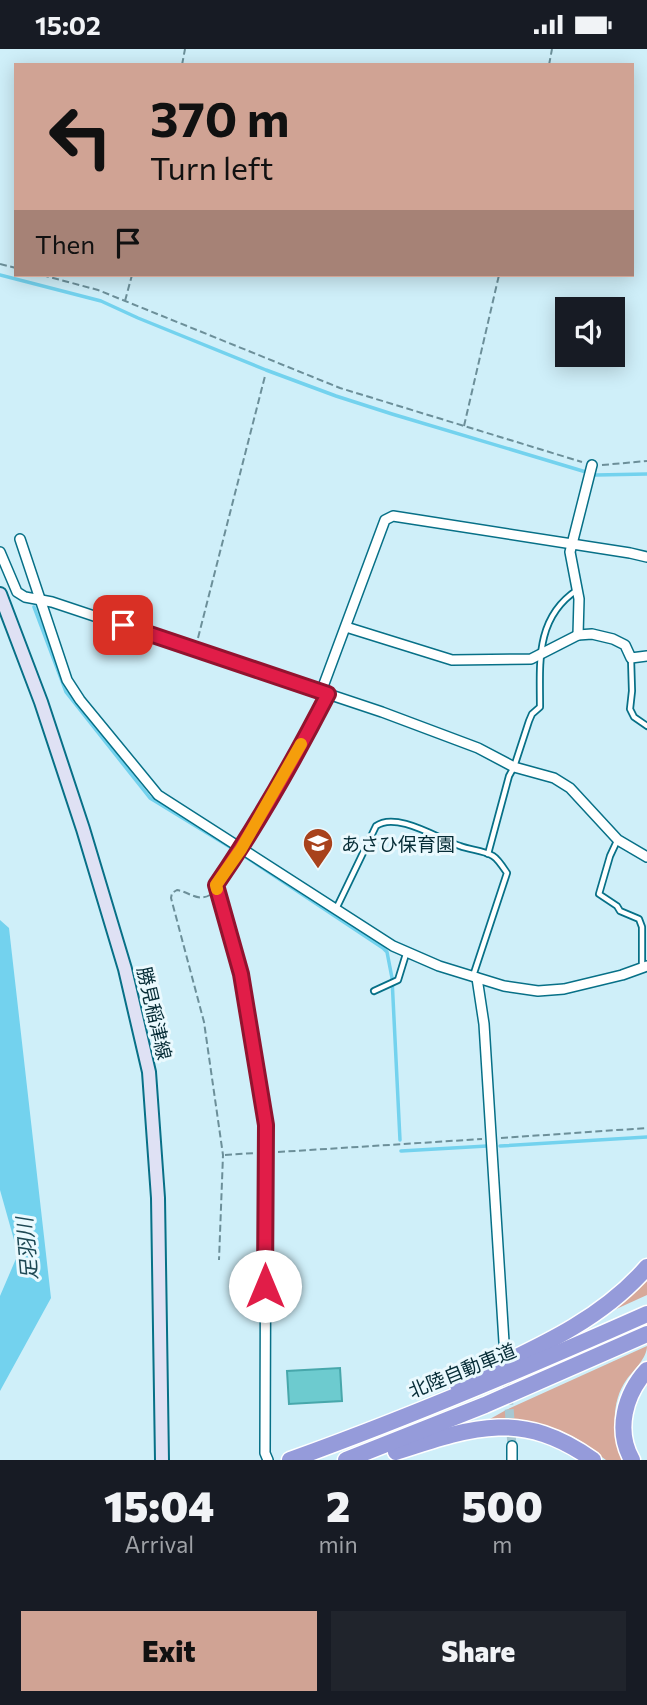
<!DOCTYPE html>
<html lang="en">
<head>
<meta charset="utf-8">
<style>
  body { margin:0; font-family:Commissioner,"Noto Sans JP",sans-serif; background:#20242c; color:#f1f3f6; height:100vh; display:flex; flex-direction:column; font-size:26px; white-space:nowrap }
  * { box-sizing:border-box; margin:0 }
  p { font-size:23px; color:#9ea1a6 }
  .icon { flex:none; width:38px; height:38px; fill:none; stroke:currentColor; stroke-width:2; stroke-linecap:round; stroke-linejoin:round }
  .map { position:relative; height:1411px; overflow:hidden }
  .drawer { display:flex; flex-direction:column; background:#171b24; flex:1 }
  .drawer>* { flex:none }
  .hud { position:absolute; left:14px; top:14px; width:620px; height:214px; border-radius:0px; box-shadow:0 4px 18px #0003; background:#d0a394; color:#111; overflow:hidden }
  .controls { position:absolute; left:555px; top:248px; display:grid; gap:14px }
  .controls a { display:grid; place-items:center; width:70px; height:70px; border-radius:0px; background:#171b24; box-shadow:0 4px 18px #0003; font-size:35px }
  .pin { position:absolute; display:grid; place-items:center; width:60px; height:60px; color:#fff; margin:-30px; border-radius:14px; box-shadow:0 4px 10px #0006 }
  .me { position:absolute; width:77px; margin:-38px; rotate:0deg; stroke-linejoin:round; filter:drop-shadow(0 0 5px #0008) }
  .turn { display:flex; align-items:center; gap:24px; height:147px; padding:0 21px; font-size:32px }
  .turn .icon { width:91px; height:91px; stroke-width:2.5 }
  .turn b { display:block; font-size:49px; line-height:60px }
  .then { display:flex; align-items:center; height:66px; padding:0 21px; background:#0003; gap:14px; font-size:26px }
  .eta { display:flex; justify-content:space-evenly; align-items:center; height:119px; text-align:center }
  .eta b { font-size:42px; font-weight:800; line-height:49px }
  .primary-button { display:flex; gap:14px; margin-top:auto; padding:14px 21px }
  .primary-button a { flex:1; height:80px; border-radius:0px; background:#d0a394; color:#111; font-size:28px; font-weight:800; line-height:80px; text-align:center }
  .primary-button a+a { background:#20242c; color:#f1f3f6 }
  .status { display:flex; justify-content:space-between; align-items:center; height:49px; padding:0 35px; background:#171b24; direction:ltr }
  .status svg { height:19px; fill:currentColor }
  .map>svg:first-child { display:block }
  .green { fill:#d7a99a }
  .water { fill:#73d2ee }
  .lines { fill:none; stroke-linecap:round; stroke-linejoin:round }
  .stream { stroke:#73d2ee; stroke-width:3.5 }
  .building { fill:#6dcbcf; stroke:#47a7ab; stroke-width:2 }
  .street-tunnel { stroke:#a7c8d2; stroke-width:9; stroke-dasharray:9 4.5; stroke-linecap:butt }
  .lane-casing { stroke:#077087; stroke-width:8 }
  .street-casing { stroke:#077087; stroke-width:12 }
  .secondary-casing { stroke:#077087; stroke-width:16 }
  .highway-casing { stroke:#fff; stroke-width:19 }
  .path { stroke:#6c8f99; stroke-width:2; stroke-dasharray:7 3.5; stroke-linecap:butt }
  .lane { stroke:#fff; stroke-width:4.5 }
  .street { stroke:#fff; stroke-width:9 }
  .secondary { stroke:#dfe1f4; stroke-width:12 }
  .highway { stroke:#959bda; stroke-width:16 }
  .route-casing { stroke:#92132f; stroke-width:18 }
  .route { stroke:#e11d48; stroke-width:12 }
  .slow { stroke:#f59e0b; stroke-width:12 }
  .labels { text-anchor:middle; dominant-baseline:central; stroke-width:6; stroke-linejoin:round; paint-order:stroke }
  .poi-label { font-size:19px; fill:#062c36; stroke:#eaf9fe; text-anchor:start }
  .street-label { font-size:19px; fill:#062c36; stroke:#eaf9fe }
  .water-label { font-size:21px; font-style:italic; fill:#1d4854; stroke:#eaf9fe }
</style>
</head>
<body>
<div class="status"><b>15:02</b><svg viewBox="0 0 49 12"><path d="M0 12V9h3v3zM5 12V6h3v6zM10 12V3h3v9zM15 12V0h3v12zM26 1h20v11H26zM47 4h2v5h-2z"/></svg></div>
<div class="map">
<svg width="647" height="1411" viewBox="0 0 647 1411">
  <rect width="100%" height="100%" fill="#cfeff9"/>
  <g class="green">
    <path d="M647,1223V1246L614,1261L611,1257Z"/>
    <path d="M647,1297C647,1309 634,1321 627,1330C610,1353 612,1388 625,1411H606L579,1391L561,1382L529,1372L490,1370L506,1361Z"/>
  </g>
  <path class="water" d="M0,871L9,879L51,1249L0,1342V1247L18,1205L0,1141Z"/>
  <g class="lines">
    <g class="stream">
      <path d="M0,226L101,252L138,269L266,321L336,347L392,365L596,426L647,425"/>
      <path d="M34,558L66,643L150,749L243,806L383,899L387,903L392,929L400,1091"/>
      <path d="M500,1097L647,1088"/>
      <path d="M401,1102L487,1097"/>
    </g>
  </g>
  <path class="building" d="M340,1319L342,1352L289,1355L287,1322Z"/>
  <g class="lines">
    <path class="street-tunnel" d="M504,1293L512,1397"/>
    <g class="lane-casing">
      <g id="lane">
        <path d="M631,609L632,642L630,660L634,668L647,677"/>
        <path d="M617,792L610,807L599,845L617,857L620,862L639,870L642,878V917"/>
        <path d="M488,805L509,727L514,718L529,672L532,665L540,658C540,614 535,569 577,541"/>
        <path d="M336,860L376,777C396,762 439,790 460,797C470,801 483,801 493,807C498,810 503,818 507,824L473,927"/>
        <path d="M374,942L398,931L406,905"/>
      </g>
    </g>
    <g class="street-casing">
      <g id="street">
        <path d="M20,490L67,631L80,651L158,746L393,897L439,917L504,937L538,942L564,940L622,926L647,917"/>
        <path d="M0,503L17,543L25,548L52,553L382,663L478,699L514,718L554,729L570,739L618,791L647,808"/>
        <path d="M346,578L452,611L531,610L578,586L592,585L613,590L625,596L631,609L647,607"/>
        <path d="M578,586L579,550L570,503L592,416"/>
        <path d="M321,643L385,471L393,467L630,504L647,508"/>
        <path d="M477,929L484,975L504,1293"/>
        <path d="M268,1411L265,1404L266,1076L241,925L217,836C258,775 293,710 328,645"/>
        <path d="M512,1411V1397"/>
      </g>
    </g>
    <g class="secondary-casing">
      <path id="secondary" d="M0,545L41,653L83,780L125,920L149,1023L158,1149L162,1411"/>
    </g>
    <g class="highway-casing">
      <g id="highway">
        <path d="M458,1336C524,1304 597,1276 647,1218"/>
        <path d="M396,1403C472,1378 522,1360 593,1411"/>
        <path d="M290,1411C411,1368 530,1317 647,1265"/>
        <path d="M346,1411L485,1356L647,1285"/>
        <path d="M632,1411C615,1381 625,1345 647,1321"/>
      </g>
    </g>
    <g class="path">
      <path d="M182,16L185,0"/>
      <path d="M549,16L552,0"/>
      <path d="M0,215L16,219"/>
      <path d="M42,226L98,241L340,339L582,413"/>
      <path d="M125,252L132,226"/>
      <path d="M464,377L499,226"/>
      <path d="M602,416L647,412"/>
      <path d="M198,589L265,327"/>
      <path d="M210,846C198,853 189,843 177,841L172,844L171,849L204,973L223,1106L219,1211"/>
      <path d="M501,1089L647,1079"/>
      <path d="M278,1103L482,1090"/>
      <path d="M225,1106L255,1104"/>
    </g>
    <use href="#lane" class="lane"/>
    <use href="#street" class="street"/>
    <use href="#secondary" class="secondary"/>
    <use href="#highway" class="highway"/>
  </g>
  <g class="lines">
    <g class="route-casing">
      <path id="route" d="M123,576L328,645C294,711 258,775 216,836L241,925L266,1076L265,1237"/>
    </g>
    <use href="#route" class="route"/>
    <path class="slow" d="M217,840L216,836L241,800L301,695"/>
  </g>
  <defs>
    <g id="school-pin" transform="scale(1.575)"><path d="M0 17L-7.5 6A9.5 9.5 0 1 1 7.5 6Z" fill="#a8421c" stroke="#eaf9fe"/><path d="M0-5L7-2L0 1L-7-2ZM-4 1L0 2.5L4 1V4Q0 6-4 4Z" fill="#fff"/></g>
  </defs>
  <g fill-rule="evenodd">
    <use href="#school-pin" x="318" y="794"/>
  </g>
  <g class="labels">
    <g class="poi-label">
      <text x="341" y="794">あさひ保育園</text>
    </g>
    <g class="street-label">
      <text transform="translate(155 964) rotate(77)">勝見稲津線</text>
      <text transform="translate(462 1321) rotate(-22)">北陸自動車道</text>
    </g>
    <g class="water-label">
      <text transform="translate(26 1200) rotate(-95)">足羽川</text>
    </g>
  </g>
</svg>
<div class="controls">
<a><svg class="icon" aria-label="sound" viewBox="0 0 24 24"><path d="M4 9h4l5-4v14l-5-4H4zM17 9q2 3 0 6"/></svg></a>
</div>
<div class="pin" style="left:123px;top:576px;background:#d93025"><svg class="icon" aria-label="arrive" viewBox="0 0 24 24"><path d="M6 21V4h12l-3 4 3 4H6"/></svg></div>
<svg class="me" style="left:265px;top:1237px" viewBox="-20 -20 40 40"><circle r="19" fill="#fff"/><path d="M0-13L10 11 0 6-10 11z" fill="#e11d48"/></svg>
<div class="hud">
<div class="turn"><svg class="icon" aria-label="left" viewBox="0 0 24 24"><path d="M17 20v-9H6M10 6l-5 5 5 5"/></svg><div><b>370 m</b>Turn left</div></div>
<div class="then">Then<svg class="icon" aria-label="arrive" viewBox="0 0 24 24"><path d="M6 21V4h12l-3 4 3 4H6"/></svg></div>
</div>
</div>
<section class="drawer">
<div class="eta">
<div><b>15:04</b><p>Arrival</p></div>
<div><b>2</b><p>min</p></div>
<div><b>500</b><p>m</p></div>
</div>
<div class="primary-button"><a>Exit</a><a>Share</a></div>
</section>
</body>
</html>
